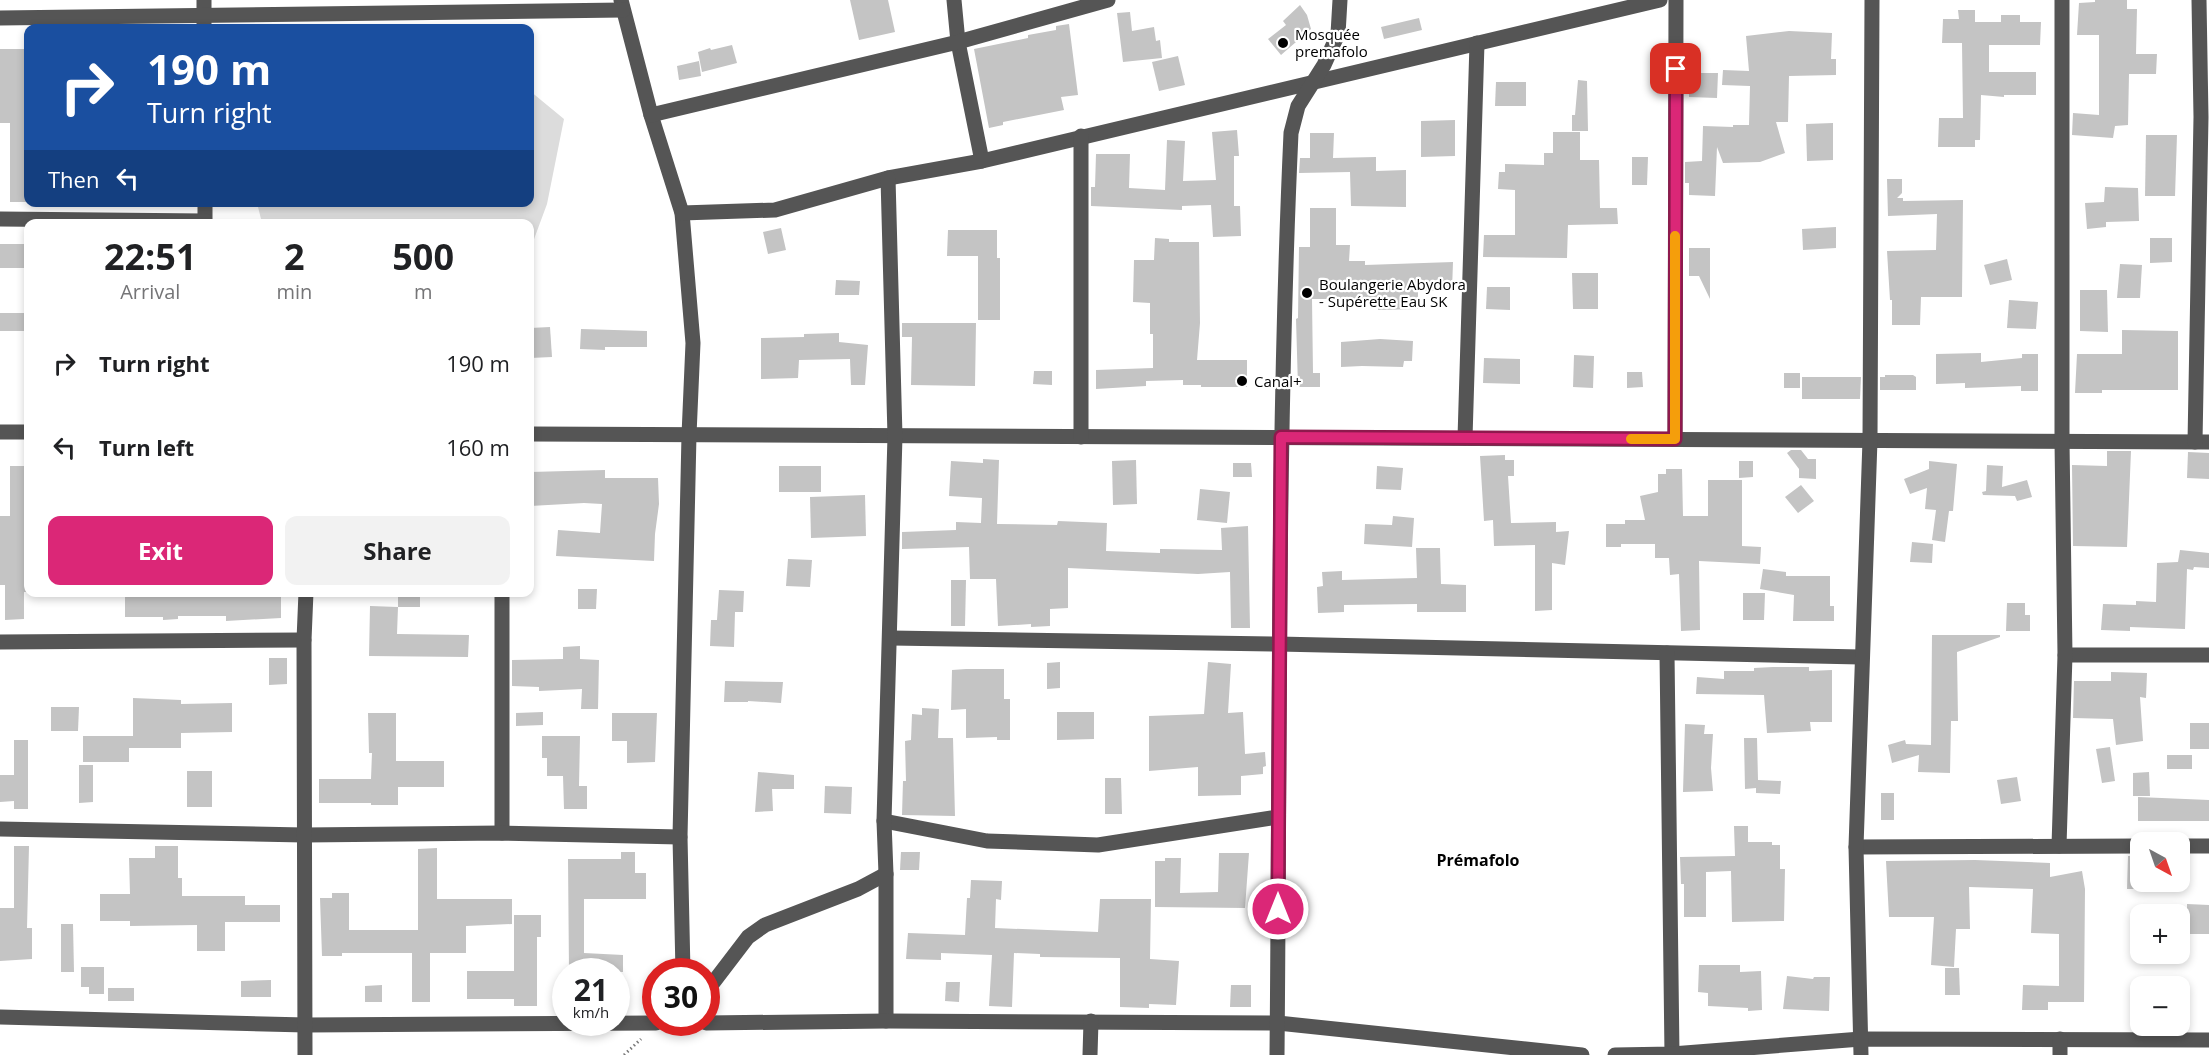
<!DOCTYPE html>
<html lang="en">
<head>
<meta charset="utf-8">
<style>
  body { margin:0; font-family:"Open Sans",sans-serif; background:#f2f2f2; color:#202124; height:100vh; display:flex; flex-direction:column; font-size:22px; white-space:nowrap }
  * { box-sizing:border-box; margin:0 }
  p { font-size:20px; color:#757577 }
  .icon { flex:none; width:33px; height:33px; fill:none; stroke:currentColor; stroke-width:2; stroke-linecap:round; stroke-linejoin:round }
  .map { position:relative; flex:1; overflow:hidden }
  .panel { position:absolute; left:24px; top:219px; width:510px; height:378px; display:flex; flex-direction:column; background:#fff; border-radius:12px; box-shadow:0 3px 9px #0003 }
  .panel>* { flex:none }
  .top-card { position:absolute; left:24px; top:24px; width:510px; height:183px; border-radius:12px; box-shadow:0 3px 9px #0003; background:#1a4fa0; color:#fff; overflow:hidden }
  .needle { width:39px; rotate:140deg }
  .tools { position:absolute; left:2130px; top:832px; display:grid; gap:12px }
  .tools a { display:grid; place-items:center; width:60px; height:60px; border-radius:12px; background:#fff; box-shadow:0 3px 9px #0003; font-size:30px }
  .speed { position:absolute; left:552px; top:958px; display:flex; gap:12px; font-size:30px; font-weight:700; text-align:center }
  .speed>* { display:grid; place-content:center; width:78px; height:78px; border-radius:50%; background:#fff; box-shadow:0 3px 9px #0003; line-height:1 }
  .speed small { font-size:15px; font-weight:400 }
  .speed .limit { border:9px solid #d22; background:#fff; color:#111 }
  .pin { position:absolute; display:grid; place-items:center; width:51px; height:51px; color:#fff; margin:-26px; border-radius:12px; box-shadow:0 3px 9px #0006 }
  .me { position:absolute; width:66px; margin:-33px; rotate:0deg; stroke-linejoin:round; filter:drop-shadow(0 0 4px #0008) }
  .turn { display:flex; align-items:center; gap:21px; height:126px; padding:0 24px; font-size:27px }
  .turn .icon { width:78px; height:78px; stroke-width:2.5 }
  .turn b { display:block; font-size:42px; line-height:51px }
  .then { display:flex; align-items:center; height:57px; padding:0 24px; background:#0003; gap:12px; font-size:22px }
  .eta { display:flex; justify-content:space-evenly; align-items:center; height:102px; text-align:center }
  .eta b { font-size:36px; font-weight:700; line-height:42px }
  .action { display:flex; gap:12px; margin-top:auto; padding:12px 24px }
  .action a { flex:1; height:69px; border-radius:12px; background:#db2777; color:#fff; font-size:24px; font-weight:700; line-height:69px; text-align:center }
  .action a+a { background:#f2f2f2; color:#202124 }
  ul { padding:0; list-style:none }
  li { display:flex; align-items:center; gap:18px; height:84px; padding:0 24px }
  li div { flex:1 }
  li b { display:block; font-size:22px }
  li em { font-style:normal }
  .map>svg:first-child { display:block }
  .green { fill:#dcdcdc }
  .building { fill:#c4c4c4 }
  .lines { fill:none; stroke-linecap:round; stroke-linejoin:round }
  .path { stroke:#777; stroke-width:3; stroke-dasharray:1.5 3; stroke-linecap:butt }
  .minor { stroke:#555; stroke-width:15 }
  .route-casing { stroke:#8e194d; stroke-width:15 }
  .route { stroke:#db2777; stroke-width:10 }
  .slow { stroke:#f59e0b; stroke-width:10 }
  .poi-dot { fill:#000; stroke:#fff; stroke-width:2 }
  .labels { text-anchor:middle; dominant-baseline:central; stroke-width:4.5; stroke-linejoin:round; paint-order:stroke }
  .poi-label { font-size:15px; fill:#000; stroke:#fff; text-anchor:start }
  .neighbourhood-label { font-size:16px; font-weight:bold; fill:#000; stroke:#fff }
</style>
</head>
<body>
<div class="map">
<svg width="2209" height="1055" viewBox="0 0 2209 1055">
  <rect width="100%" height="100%" fill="#fff"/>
  <path class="green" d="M530,91L564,119L547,204L530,250V224L262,223L257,203L530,202Z"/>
  <g class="building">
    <path d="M850,0H888L895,32L859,40Z"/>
    <path d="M2095,0H2127V9H2137L2136,54H2157L2156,74H2129L2128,125L2115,126L2113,138L2072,135L2073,113L2099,115V35H2077L2079,3L2095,2Z"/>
    <path d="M1300,5L1307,15L1311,29L1281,55L1268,39L1286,25L1283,21Z"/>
    <path d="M1958,10H1975V22H2001V15H2020V22H2041L2040,45H1989V72H2036V95H2004V97L1981,95L1980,140H1975V147H1938L1939,118H1963L1962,43H1942L1943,19H1959Z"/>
    <path d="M1130,12L1132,31L1154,27L1156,41L1160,40L1162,58L1123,62L1117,13Z"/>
    <path d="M1419,18L1422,30L1384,39L1381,27Z"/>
    <path d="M1069,24L1078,95L1061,97L1064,110L1003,122V125L989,128L974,49L1028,38V35L1056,30V26Z"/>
    <path d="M1789,31L1832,33L1831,59H1836V75L1789,76L1788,122H1776L1785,153L1760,162L1723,163L1717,147L1715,196L1689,195V183H1685V162L1702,161L1703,126L1733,127V125H1749L1750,86L1722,85L1723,70L1749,71L1746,36Z"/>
    <path d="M732,45L737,63L702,72L698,52L710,48L711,50Z"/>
    <path d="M0,49H28V73H26V100H28L27,202H10V123H0Z"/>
    <path d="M1178,56L1185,85L1159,91L1152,62Z"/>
    <path d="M699,61L701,76L679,80L677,66Z"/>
    <path d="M1696,73H1718L1717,98L1689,97V82H1695Z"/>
    <path d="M1578,80L1587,81L1588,131H1572V115H1575Z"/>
    <path d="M1496,82H1526V106H1495Z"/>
    <path d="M1455,120V156L1421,157V121Z"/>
    <path d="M1833,123V160L1807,161L1806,124Z"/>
    <path d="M1237,130L1239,156H1234V206H1240L1241,236L1213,237L1211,205L1182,206V210L1091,206V187H1095L1096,154H1130L1129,188L1165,190L1167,140L1185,141L1183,181L1216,180L1212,132Z"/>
    <path d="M1553,132H1580V160H1599L1600,208H1617L1618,224L1568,225L1567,258L1483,257L1484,235H1515V190L1498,189L1499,172H1505V164L1544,165V153H1553Z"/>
    <path d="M1310,133H1334L1333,158L1376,157V171L1406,170V207L1351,206L1350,172L1299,173L1300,158H1310Z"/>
    <path d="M2146,135H2177L2175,196H2145Z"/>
    <path d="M1632,157H1648L1647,185H1632Z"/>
    <path d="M1887,179H1902V193L1897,198H1903V201L1963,200L1962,297H1921L1920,325H1892V300H1890L1887,251L1936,250L1937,214L1888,216Z"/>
    <path d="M2105,187L2138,188L2139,221L2106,222V227L2087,229L2085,203L2104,202Z"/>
    <path d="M1310,208H1336V245H1350L1349,261H1365V265L1453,262L1452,290L1418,291V309L1378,310V299H1312L1313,373H1320V387H1298L1296,319L1298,318L1299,247H1310Z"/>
    <path d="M1836,227V248L1803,250L1802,229Z"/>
    <path d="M781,228L786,250L768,254L763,232Z"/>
    <path d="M948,230H997V258H1000V320H978V256H947Z"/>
    <path d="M1155,238L1169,239V242H1199L1200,323L1197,360H1247V387H1201V385H1183V380L1146,381V386L1096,389V370L1153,368V334H1150V303L1133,302L1134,260H1154Z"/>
    <path d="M2150,238H2172V262L2150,263Z"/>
    <rect x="0" y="244" width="28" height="24"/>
    <path d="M1689,248H1710V299L1699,276H1689Z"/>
    <path d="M2007,259L2012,280L1990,285L1984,265Z"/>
    <path d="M2120,264L2142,265L2140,298H2117Z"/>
    <path d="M1572,273H1598V309H1573Z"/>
    <path d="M836,280L860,281L859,295H835Z"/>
    <path d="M1487,287H1510V310L1486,309Z"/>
    <path d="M2080,290H2107L2108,332L2080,331Z"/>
    <path d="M2009,300L2038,302L2036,329L2007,328Z"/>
    <rect x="0" y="313" width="28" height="18"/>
    <path d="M902,323H976L975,386L911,385L912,337H902Z"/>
    <path d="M550,327L552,357L530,358V328Z"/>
    <path d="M581,329L647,331V347H605V350L580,349Z"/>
    <path d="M2122,330L2178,331V390H2102V393H2075L2077,354H2122Z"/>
    <path d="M839,333V342L868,345L865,385H851L850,359L799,360L798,378L761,379V338L804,337V334Z"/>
    <path d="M1380,339L1413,341L1412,361H1404L1403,367L1362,366L1341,367V342Z"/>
    <path d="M1981,353V362L2022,358V354H2038V391H2021V386L1965,388V383L1936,384V354Z"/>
    <path d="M1574,355L1594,356L1593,388L1573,387Z"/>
    <path d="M1484,358L1520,359V384L1483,383Z"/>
    <path d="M1034,371H1052V385L1033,384Z"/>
    <path d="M1627,372H1642L1643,387L1627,388Z"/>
    <rect x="1784" y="373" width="16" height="15"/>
    <path d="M1885,375H1913L1916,377V390H1880V377H1885Z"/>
    <path d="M1802,377H1861L1860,399H1802Z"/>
    <path d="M1791,450H1801L1808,459H1816V479L1799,478V469L1787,453Z"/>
    <path d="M2107,451H2131L2127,547L2073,546L2072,465L2107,466Z"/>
    <path d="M2188,452L2209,453V479L2187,478Z"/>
    <path d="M1505,455V460H1514V476H1508L1511,523L1556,522V532L1569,531L1565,565L1552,563V610L1535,611V545L1494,546L1493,520L1484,521L1480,456Z"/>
    <path d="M983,459L999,460L997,524L1057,525L1058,521L1107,523L1106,551L1160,553V549L1222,550L1221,528L1248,526L1250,628H1231L1230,572L1198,574L1068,568V608L1050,609V626L1031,627V624L998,626L996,579H970L969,547L902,549V532L956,530V522L981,523L982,498L949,496L951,461L983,463Z"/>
    <path d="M1136,460L1137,504L1113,505L1112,461Z"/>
    <path d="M1739,461H1753V477L1739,478Z"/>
    <path d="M1929,461L1957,464L1953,511H1949L1945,542L1932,540L1936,510L1925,509L1927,488L1910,494L1904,479L1929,469Z"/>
    <path d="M1233,463H1251L1252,477H1233Z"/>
    <path d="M1987,465L2003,466L2002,487L2027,480L2032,497L2017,501L2015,496L1983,495L1982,492L1986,491Z"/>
    <path d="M10,466H28V592H24V619L5,620V585H0V516H10Z"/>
    <rect x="779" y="466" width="42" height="26"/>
    <path d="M1377,466L1403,468L1401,490L1376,489Z"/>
    <path d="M1666,469H1682L1683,516H1708V480H1742V546L1761,547L1760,564L1699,561L1700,630L1681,631L1679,574L1670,575L1669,558H1655V544H1621V547H1606V524H1625V520H1645L1640,496L1658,492V474H1666Z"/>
    <path d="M605,470V478H658L659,504L655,534L654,561L556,556L558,530L600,533L602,504L584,503L530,506V472Z"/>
    <path d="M1801,485L1814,501L1798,513L1785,497Z"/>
    <path d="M1200,489L1230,492L1227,523L1197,520Z"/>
    <path d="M865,495L866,536L811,538L810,497Z"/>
    <path d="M1393,516L1414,518L1412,547L1364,544L1365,524L1392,525Z"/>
    <path d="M1912,542L1933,544L1932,563L1910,562Z"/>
    <path d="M1416,548H1440L1441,584L1466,585V612H1417V604L1344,605V612L1318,613L1317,587L1323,586L1322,572L1342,571V580L1417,578Z"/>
    <path d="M2180,550L2209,553V568L2194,567L2193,570L2187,569L2185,629L2130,627V631L2101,630L2103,604L2136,605V601L2156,602L2157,563L2178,562Z"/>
    <path d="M788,559L812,560L810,587L786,586Z"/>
    <path d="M1763,569L1786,572V576H1830V606H1834V621H1793L1794,595L1760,589Z"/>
    <path d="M951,580H966L965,626H951Z"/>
    <path d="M578,589H597L596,609H578Z"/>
    <path d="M719,590L744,591L743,612H735L734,647L710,646L711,620H717Z"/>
    <path d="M125,592H281V618L226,621V616H178V619L163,620V617H125Z"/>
    <rect x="398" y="592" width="22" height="15"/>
    <path d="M1743,593H1765L1764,620H1743Z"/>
    <path d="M2007,603H2025V615H2030V631H2006Z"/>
    <path d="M370,606L398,607L397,634L469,635L468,657L369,656Z"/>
    <path d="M1932,635H2000V637L1957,652L1958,721H1951L1950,773L1918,772L1919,755L1892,763L1888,745L1905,740L1906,744L1931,745Z"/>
    <path d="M580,646V659L599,660L598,709H581L582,689L539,691V687L512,686V660L563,659V647Z"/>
    <path d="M269,658H287V684L269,685Z"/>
    <path d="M1060,662V688L1047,689V663Z"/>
    <path d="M1208,662L1231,664L1228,713L1243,712L1245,754L1265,752L1266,766L1263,767V774L1241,776V795L1198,796V767L1149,771V716L1204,714Z"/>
    <path d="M1773,667H1809V671L1832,670V722H1810L1811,731L1767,733L1764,695L1696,694L1697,677L1724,679V671H1754V668Z"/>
    <path d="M966,669H1004V699H1010V740H997V737L966,738V709L951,710L952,670Z"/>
    <path d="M2111,672L2147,673L2146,698L2140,697L2143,741L2116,745L2113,719L2073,718L2074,681H2111Z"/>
    <path d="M725,681L783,682L781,703L748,701V702H724Z"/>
    <path d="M133,698L181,700V704L232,703V732L181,733V748H129V762H83V736H133Z"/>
    <path d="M51,707H79L78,731H51Z"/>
    <path d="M922,708L939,709L938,738H953L955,816L902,815L903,781H906L905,741L911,740L912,714L922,715Z"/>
    <path d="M543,712V725L516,726V713Z"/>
    <path d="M1057,712H1094V739L1057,740Z"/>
    <path d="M368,713H396V761H444V787H398V805H371V803H319V779H371L372,753H369Z"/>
    <path d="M612,713H657L655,762L627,763V741H612Z"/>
    <rect x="2190" y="723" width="19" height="26"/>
    <path d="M1685,724L1705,725L1704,734H1713L1711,768L1713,791L1683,792Z"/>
    <path d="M542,736H580L579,786H587V809H564L563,776H547V758H542Z"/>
    <path d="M1744,738H1757L1758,780L1781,781L1780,794L1756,793V788L1745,789Z"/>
    <path d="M14,740H28V809H14V801L0,802V775H14Z"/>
    <path d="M2110,747L2115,781L2102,783L2096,749Z"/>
    <rect x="2167" y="755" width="25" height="14"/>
    <path d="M79,765H93V802L79,803Z"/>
    <rect x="187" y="771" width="25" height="36"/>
    <path d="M758,772L794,775V789H772L773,811L755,812Z"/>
    <path d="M2149,772L2150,796H2133V773Z"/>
    <path d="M2017,777L2021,801L2001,804L1997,780Z"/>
    <path d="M1105,778H1121L1122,814H1105Z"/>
    <path d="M825,786L852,787L851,814L824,813Z"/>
    <rect x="1881" y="793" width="13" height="27"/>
    <path d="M2138,797L2209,800V821H2138Z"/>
    <path d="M1734,826H1748V842H1772V845H1780V869H1785L1784,921L1732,922L1731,871L1706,872V917H1684V884H1681L1680,857L1735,856Z"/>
    <path d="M14,846H29L27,928H32V959L0,961V908H14Z"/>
    <path d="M155,846H178V878H182V896H245V905H280V922H225V951H197V925L130,926V921H100V894H130L129,858H155Z"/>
    <path d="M437,848V899H512V924L466,926V953H430V1002H412V953H342V956H322L320,898H332V893H349V930H418V849Z"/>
    <path d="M621,852H635V873H646V899H584V953L623,955V972H569L568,859H621Z"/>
    <path d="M901,852H920L919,870H900Z"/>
    <path d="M1219,853H1249L1245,908L1155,907V861H1165V858H1181L1180,893L1218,892Z"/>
    <path d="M2128,856H2140V889H2127Z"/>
    <path d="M1975,860L2050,863V877L2082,871L2085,889L2084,1002H2048V1010H2022L2023,985L2059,986V934L2031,933L2033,889L1969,887L1970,929H1956L1954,967L1931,965L1934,917H1889L1886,861Z"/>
    <path d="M971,880L1002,881L1001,900L996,899L995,928L1098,932L1100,899H1151L1150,959L1179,961L1176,1005L1149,1004V1008L1120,1007V958L1040,957V954L1014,953L1012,1007L989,1006L992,955L941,953V960L906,959L908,933L965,935L967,898H970Z"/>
    <path d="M2187,904L2209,905V934H2187Z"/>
    <path d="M514,915H541V937H537V1006H514V999H467V971H514Z"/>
    <path d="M61,924H73L74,972H61Z"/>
    <path d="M1699,965H1740V972L1761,971L1762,1010L1748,1011V1008L1708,1006V993L1698,992Z"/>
    <path d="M81,967H104V994H89V987H81Z"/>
    <path d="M1945,968H1959L1960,995H1945Z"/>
    <path d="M1787,976L1813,979L1814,977H1830L1829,1011L1783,1009Z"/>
    <path d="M271,980V997H241V981Z"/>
    <path d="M946,982H960L959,1002L945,1001Z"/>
    <path d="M382,985V1002H365V986Z"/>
    <path d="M1231,985H1251V1007H1230Z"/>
    <rect x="108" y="988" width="26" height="13"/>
  </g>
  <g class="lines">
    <path class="path" d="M624,1055L641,1039"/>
    <g class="minor">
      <path d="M204,0V28"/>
      <path d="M621,0L651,115L682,213L693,343L689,435L680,837L683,972"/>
      <path d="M954,0L958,42L982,161"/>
      <path d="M0,18L623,10"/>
      <path d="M651,115L958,42L1108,0"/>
      <path d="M205,202V224"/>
      <path d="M682,213L775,210L888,178L982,161L1660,0"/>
      <path d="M0,219L205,221"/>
      <path d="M0,432H28"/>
      <path d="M530,434L2209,442"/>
      <path d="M1081,437V136"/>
      <path d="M1465,438L1477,43"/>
      <path d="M1675,439L1676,0"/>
      <path d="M2195,442L2201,117L2199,0"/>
      <path d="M502,592V833"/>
      <path d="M891,638L1278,644L1861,657"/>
      <path d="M0,642L304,640"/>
      <path d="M1667,653L1672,1055"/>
      <path d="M2065,655H2209"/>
      <path d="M884,821L987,841L1098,845L1278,817"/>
      <path d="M0,829L304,835L502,833L680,837"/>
      <path d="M2059,846L2065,655L2062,441V0"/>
      <path d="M2180,846H2209"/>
      <path d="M1856,847L2140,846"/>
      <path d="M706,992L748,937L765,925L858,889L886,874"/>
      <path d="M0,1017L306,1025L656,1023"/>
      <path d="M886,1021V874L884,821L895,436L888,178"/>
      <path d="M706,1023L886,1021L1278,1023L1582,1055"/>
      <path d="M305,1055L304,640L306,592"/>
      <path d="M1090,1055L1091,1021"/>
      <path d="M1277,1055C1280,747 1277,440 1291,133L1298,106L1324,65L1338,34L1340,0"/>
      <path d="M1615,1055L1672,1054L1861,1039L2209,1040"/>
      <path d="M1861,1055L1856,847L1870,440L1872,0"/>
      <path d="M2060,1055V1039"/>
    </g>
  </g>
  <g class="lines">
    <g class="route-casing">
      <path id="route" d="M1278,909L1281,437L1675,439L1676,69"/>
    </g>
    <use href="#route" class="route"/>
    <path class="slow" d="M1631,439H1675V236"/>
  </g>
  <g class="poi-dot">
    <circle cx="1283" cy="43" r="6"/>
    <circle cx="1307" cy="293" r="6"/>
    <circle cx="1242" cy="381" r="6"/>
  </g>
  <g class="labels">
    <g class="poi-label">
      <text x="1295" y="34">Mosquée<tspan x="1295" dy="17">premafolo</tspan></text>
      <text x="1319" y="284">Boulangerie Abydora<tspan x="1319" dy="17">- Supérette Eau SK</tspan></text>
      <text x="1254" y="381">Canal+</text>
    </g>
    <g class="neighbourhood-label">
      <text x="1478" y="860">Prémafolo</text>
    </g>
  </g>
</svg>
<div class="tools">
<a><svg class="needle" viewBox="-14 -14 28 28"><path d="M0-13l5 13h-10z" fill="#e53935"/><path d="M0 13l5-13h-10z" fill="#757577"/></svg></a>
<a>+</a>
<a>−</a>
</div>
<div class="speed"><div>21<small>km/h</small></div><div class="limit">30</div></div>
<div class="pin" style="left:1676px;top:69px;background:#d93025"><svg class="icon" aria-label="arrive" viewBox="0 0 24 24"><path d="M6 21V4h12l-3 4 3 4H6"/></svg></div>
<svg class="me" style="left:1278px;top:909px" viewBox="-20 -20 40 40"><circle r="17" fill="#db2777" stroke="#fff" stroke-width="3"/><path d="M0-11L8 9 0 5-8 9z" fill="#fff"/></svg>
<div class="top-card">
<div class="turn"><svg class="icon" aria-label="right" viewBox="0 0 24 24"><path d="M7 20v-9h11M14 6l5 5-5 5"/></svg><div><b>190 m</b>Turn right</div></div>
<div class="then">Then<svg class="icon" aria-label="left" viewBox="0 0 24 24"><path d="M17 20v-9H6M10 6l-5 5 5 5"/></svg></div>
</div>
<section class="panel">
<div class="eta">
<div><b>22:51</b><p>Arrival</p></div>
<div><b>2</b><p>min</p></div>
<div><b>500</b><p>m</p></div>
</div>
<ul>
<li><svg class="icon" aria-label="right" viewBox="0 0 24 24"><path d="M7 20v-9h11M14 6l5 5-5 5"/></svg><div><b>Turn right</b></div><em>190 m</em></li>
<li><svg class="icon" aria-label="left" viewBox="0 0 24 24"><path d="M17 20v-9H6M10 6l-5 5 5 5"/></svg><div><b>Turn left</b></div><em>160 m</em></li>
</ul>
<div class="action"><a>Exit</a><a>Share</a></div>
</section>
</div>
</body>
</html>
